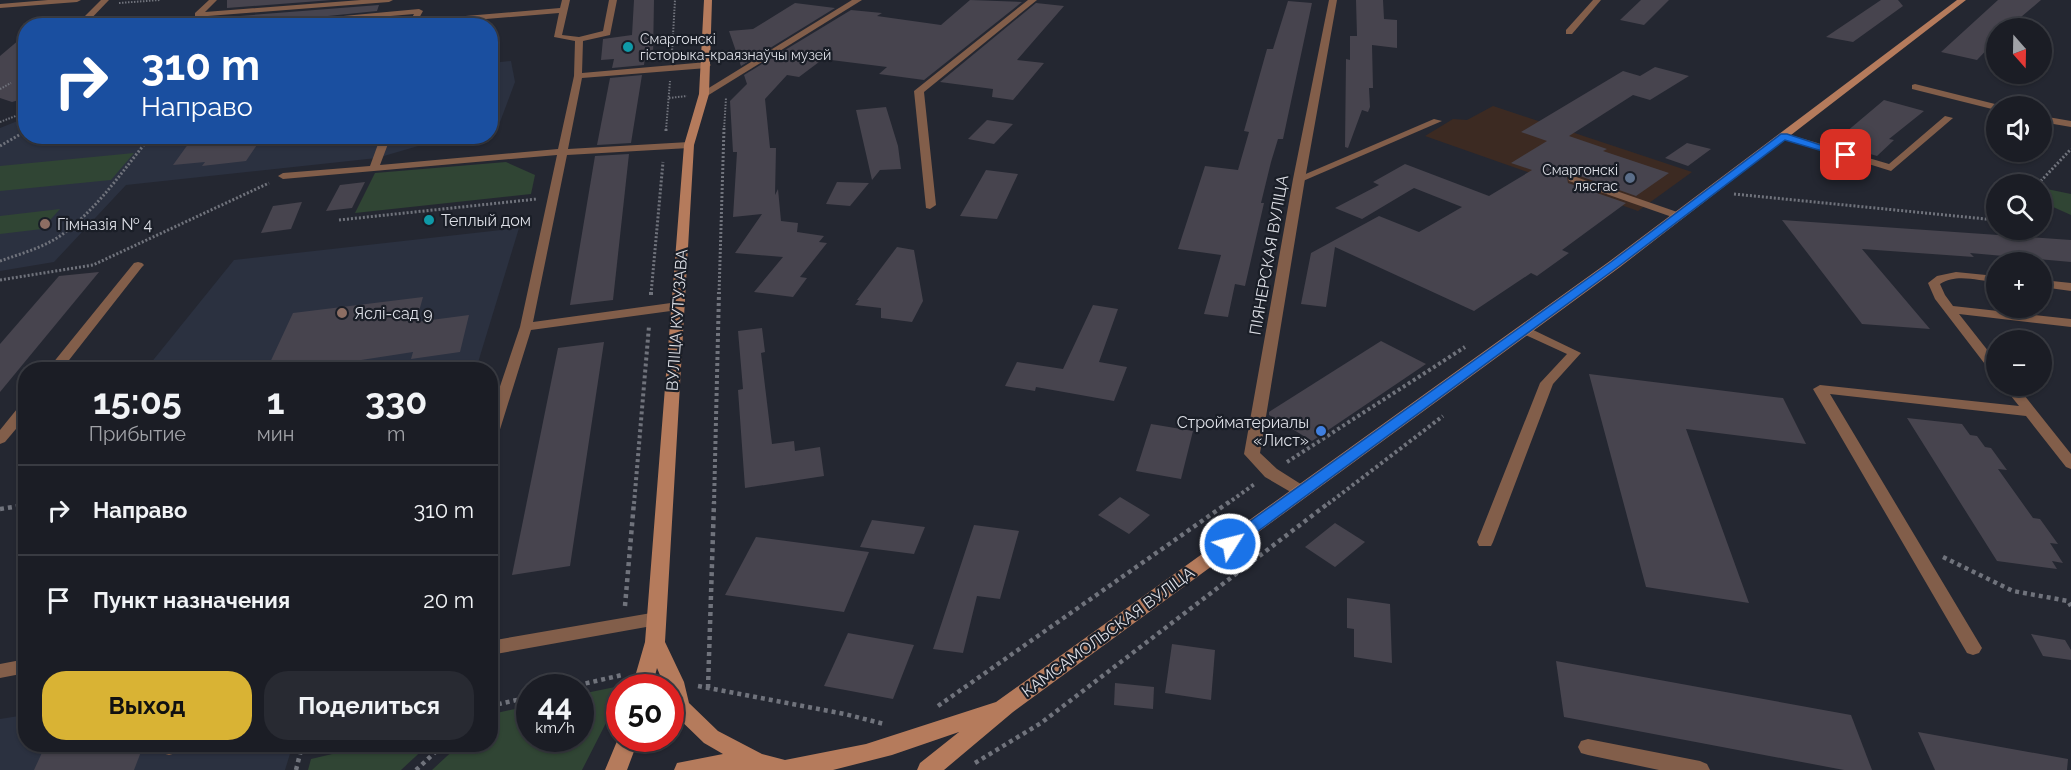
<!DOCTYPE html>
<html lang="ru">
<head>
<meta charset="utf-8">
<style>
  body { margin:0; font-family:Raleway,sans-serif; background:#282a32; color:#f1f3f6; height:100vh; display:flex; flex-direction:column; font-size:22px; white-space:nowrap }
  * { box-sizing:border-box; margin:0 }
  p { font-size:20px; color:#a0a2a7 }
  .icon { flex:none; width:33px; height:33px; fill:none; stroke:currentColor; stroke-width:2; stroke-linecap:round; stroke-linejoin:round }
  .map { position:relative; flex:1; overflow:hidden }
  .sheet { position:absolute; left:18px; top:362px; width:480px; height:390px; display:flex; flex-direction:column; background:#1b1d25; border-radius:24px; box-shadow:0 2px 4px #0004,0 0 0 2px #393b42 }
  .sheet>* { flex:none }
  .guide { position:absolute; left:18px; top:18px; width:480px; height:126px; border-radius:24px; box-shadow:0 2px 4px #0004,0 0 0 2px #393b42; background:#1a4fa0; color:#fff; overflow:hidden }
  .needle { width:39px; rotate:160deg }
  .controls { position:absolute; left:1986px; top:18px; display:grid; gap:12px }
  .controls a { display:grid; place-items:center; width:66px; height:66px; border-radius:50%; background:#1b1d25; box-shadow:0 2px 4px #0004,0 0 0 2px #393b42; font-size:30px }
  .speed { position:absolute; left:516px; top:674px; display:flex; gap:12px; font-size:30px; font-weight:700; text-align:center }
  .speed>* { display:grid; place-content:center; width:78px; height:78px; border-radius:50%; background:#1b1d25; box-shadow:0 2px 4px #0004,0 0 0 2px #393b42; line-height:1 }
  .speed small { font-size:15px; font-weight:400 }
  .speed .limit { border:9px solid #d22; background:#fff; color:#111 }
  .pin { position:absolute; display:grid; place-items:center; width:51px; height:51px; color:#fff; margin:-26px; border-radius:12px; box-shadow:0 3px 9px #0006 }
  .me { position:absolute; width:66px; margin:-33px; rotate:54deg; stroke-linejoin:round; filter:drop-shadow(0 0 4px #0008) }
  .turn { display:flex; align-items:center; gap:21px; height:126px; padding:0 24px; font-size:27px }
  .turn .icon { width:78px; height:78px; stroke-width:2.5 }
  .turn b { display:block; font-size:42px; line-height:51px }
  .eta { display:flex; justify-content:space-evenly; align-items:center; height:102px; text-align:center }
  .eta b { font-size:36px; font-weight:700; line-height:42px }
  .primary-button { display:flex; gap:12px; margin-top:auto; padding:12px 24px }
  .primary-button a { flex:1; height:69px; border-radius:24px; background:#d9b334; color:#111; font-size:24px; font-weight:700; line-height:69px; text-align:center }
  .primary-button a+a { background:#282a32; color:#f1f3f6 }
  ul { padding:0; list-style:none }
  li { display:flex; align-items:center; gap:18px; height:90px; padding:0 24px; border-top:2px solid #393b42 }
  li div { flex:1 }
  li b { display:block; font-size:22px }
  li em { font-style:normal }
  .map>svg:first-child { display:block }
  .built { fill:#2b3140 }
  .industrial { fill:#3c2a22 }
  .green { fill:#304534 }
  .building { fill:#47444e }
  .lines { fill:none; stroke-linecap:round; stroke-linejoin:round }
  .path-far3 { stroke:#70737c; stroke-width:2; stroke-dasharray:1.5 1.5; stroke-linecap:butt }
  .path-far2 { stroke:#70737c; stroke-width:3; stroke-dasharray:2 2; stroke-linecap:butt }
  .path-far1 { stroke:#70737c; stroke-width:4; stroke-dasharray:3 3; stroke-linecap:butt }
  .path { stroke:#70737c; stroke-width:4.5; stroke-dasharray:4 4; stroke-linecap:butt }
  .lane { fill:#825e4a; fill-rule:evenodd }
  .street { fill:#825e4a; fill-rule:evenodd }
  .secondary { fill:#b57b5c; fill-rule:evenodd }
  .route { fill:#1a73e8; stroke:#114b97; stroke-width:1.5 }
  .culture-dot { fill:#0f9aa8; stroke:#1a1e27; stroke-width:2 }
  .service-dot { fill:#5c6f8a; stroke:#1a1e27; stroke-width:2 }
  .education-dot { fill:#8d6e63; stroke:#1a1e27; stroke-width:2 }
  .shop-dot { fill:#3f7fe0; stroke:#1a1e27; stroke-width:2 }
  .labels { text-anchor:middle; dominant-baseline:central; stroke-width:4.5; stroke-linejoin:round; paint-order:stroke }
  .far-poi-label { font-size:14px; fill:#dddfe6; stroke:#1a1e27; text-anchor:start }
  .poi-label { font-size:16px; fill:#dddfe6; stroke:#1a1e27; text-anchor:start }
  .street-label { font-size:16px; fill:#dddfe6; stroke:#1a1e27 }
</style>
</head>
<body>
<div class="map">
<svg width="2071" height="770" viewBox="0 0 2071 770">
  <rect width="100%" height="100%" fill="#242731"/>
  <g class="built">
    <path d="M511,61L515,82L500,122L491,124V63Z"/>
    <path d="M25,118L26,136L449,137L377,158L126,185L54,262L0,271V128Z"/>
    <path d="M519,228L476,369H146L234,260Z"/>
    <path d="M25,715L26,744H293L285,770H0V719Z"/>
  </g>
  <path class="industrial" d="M1493,106L1692,172L1638,211L1425,136L1453,119L1467,120Z"/>
  <g class="green">
    <path d="M134,153L111,180L0,191V166Z"/>
    <path d="M506,162L535,175L531,194L355,213L375,173Z"/>
    <path d="M2042,188L2071,194V215L2042,202Z"/>
    <path d="M60,209L42,229L0,234V216Z"/>
    <path d="M615,687L606,723L582,770H432L460,744H490L492,714L529,706L530,738H580L581,694Z"/>
    <path d="M375,744H429L401,770H308L311,759Z"/>
  </g>
  <g class="building">
    <path d="M227,0H332L227,8Z"/>
    <path d="M634,0H654L653,56L645,57L644,65L612,68L614,59L601,60L603,39L632,35Z"/>
    <path d="M970,0L1022,2L924,80L879,74L887,67L823,59L799,77L787,75L765,99L770,148H776L775,195L778,189L781,221L798,223L797,232L824,236L819,242L827,243L800,277L807,278L793,297L754,292L783,257L735,253L762,214L733,217L737,152H733L730,101L747,84L744,75L851,10L882,13L877,16L941,25Z"/>
    <path d="M1356,0H1383L1384,19L1397,20V48L1372,45L1373,88H1369L1370,107L1368,112L1362,110L1348,148L1345,147L1346,59L1350,60V36H1357Z"/>
    <path d="M1641,0H1669L1644,25L1620,20Z"/>
    <path d="M1881,0H1898L1903,6L1853,42L1826,37Z"/>
    <path d="M1998,0H2041L2008,28H1996V40L1977,60L1941,52Z"/>
    <path d="M1288,1L1312,3L1283,139H1278L1271,162L1261,203H1264L1245,286L1235,284L1228,317L1204,314L1221,255L1178,249L1205,166L1238,170L1249,132L1244,131L1267,49H1273Z"/>
    <path d="M795,3L835,8L741,66L729,31L753,29Z"/>
    <path d="M1036,3L1064,6L1017,60L1044,63L1013,100L992,97L993,89L940,82Z"/>
    <path d="M379,5L377,11L228,26L227,17Z"/>
    <path d="M372,20L370,26H306Z"/>
    <path d="M26,34V71L21,72L17,78L22,83H26V98L12,102L0,98V56Z"/>
    <path d="M1655,67L1689,76L1650,100L1633,95L1569,136L1607,149L1603,151L1669,173L1636,196L1574,174L1567,177L1568,183L1626,203L1562,250L1569,253L1537,276L1531,273L1474,311L1335,247L1326,307L1301,304L1311,253L1379,216L1419,232L1462,207L1414,188L1362,219L1335,208L1379,185L1373,182L1405,164L1489,196L1532,170L1511,163L1547,141L1521,132L1623,71L1640,76Z"/>
    <path d="M642,75L631,143L597,145L610,78Z"/>
    <path d="M1884,100L1924,111L1889,139L1894,140L1877,156L1833,143Z"/>
    <path d="M886,107L898,146L901,169L880,170L872,180L856,110Z"/>
    <path d="M987,120L1013,124L994,144L968,139Z"/>
    <path d="M194,136H263L246,161L202,166L205,162L173,165Z"/>
    <path d="M1687,143L1711,149L1688,166L1665,158Z"/>
    <path d="M629,154L613,300L570,305L595,156Z"/>
    <path d="M986,170L1018,174L997,219L960,216Z"/>
    <path d="M365,182L352,208L326,211L340,185Z"/>
    <path d="M837,182L869,183L850,206L826,204Z"/>
    <path d="M302,202L291,229L261,233L273,206Z"/>
    <path d="M1782,220L2071,240V262L1970,253L1974,257L1862,249L1930,329L1862,324Z"/>
    <path d="M897,247L914,250L923,301L912,322L881,318V308L855,305L859,300H857Z"/>
    <path d="M99,272L0,392V344L59,276Z"/>
    <path d="M423,297L416,322L469,315L460,352L411,359L413,352L303,369H267L293,313Z"/>
    <path d="M1093,305L1118,309L1099,362L1127,367L1114,401L1036,387L1035,391L1005,386L1017,362L1063,369Z"/>
    <path d="M762,328L765,352L761,353L772,444L794,441L795,451L820,447L824,476L745,488L738,390L743,389L738,331Z"/>
    <path d="M1381,341L1426,364L1312,441L1269,415V412Z"/>
    <path d="M604,342L570,566L512,575L558,348Z"/>
    <path d="M1589,374L1783,398L1806,444L1686,429L1749,603L1646,587Z"/>
    <path d="M1907,418L1962,424L1970,435L1977,436L1985,447L1991,448L2007,470L1998,469L2033,518L2040,519L2058,544L2050,543L2063,563L2052,561L2057,569L1997,561Z"/>
    <path d="M1151,424L1193,431L1181,479L1136,471Z"/>
    <path d="M1120,497L1150,515L1129,534L1098,515Z"/>
    <path d="M872,520L925,527L914,554L860,547Z"/>
    <path d="M1335,523L1365,542L1335,567L1305,547Z"/>
    <path d="M974,525L1019,531L1000,599L977,596L963,653L933,649Z"/>
    <path d="M756,537L869,552L844,612L725,595Z"/>
    <path d="M1347,598L1390,604L1392,663L1354,657V629L1347,628Z"/>
    <path d="M848,633L914,645L893,699L824,686Z"/>
    <path d="M2031,634L2065,640L2071,650V660L2043,656Z"/>
    <path d="M1172,644L1215,650L1211,700L1165,693Z"/>
    <path d="M1556,661L1851,715L1872,770H1844L1564,717Z"/>
    <path d="M1115,683L1154,687L1153,709L1114,705Z"/>
    <path d="M1918,732L2068,759L2067,770H1935Z"/>
    <path d="M46,744H144L134,770H34Z"/>
  </g>
  <g class="lines">
    <g class="path-far3">
      <path d="M119,3L160,0"/>
      <path d="M672,53L675,0"/>
      <path d="M0,89L11,83"/>
      <path d="M669,98L687,96"/>
      <path d="M0,122L26,112"/>
      <path d="M666,130L670,81"/>
      <path d="M724,130L726,98"/>
    </g>
    <g class="path-far2">
      <path d="M666,131V128"/>
      <path d="M0,146L26,131"/>
      <path d="M2038,184L2071,149"/>
      <path d="M1734,194L1996,220"/>
      <path d="M339,220L537,199"/>
      <path d="M0,261C20,254 42,248 60,236C97,210 123,170 151,136"/>
      <path d="M0,280L93,265L269,183"/>
      <path d="M651,294L663,162"/>
      <path d="M719,294L724,128"/>
    </g>
    <g class="path-far1">
      <path d="M651,295V292"/>
      <path d="M1287,462L1465,347"/>
      <path d="M634,504L649,326"/>
      <path d="M714,504L719,292"/>
      <path d="M1227,504L1256,483"/>
      <path d="M1328,504L1443,416"/>
    </g>
    <g class="path">
      <path d="M0,509L26,505"/>
      <path d="M1943,557L2013,591L2068,601L2071,606"/>
      <path d="M625,606L634,502"/>
      <path d="M698,686L845,714L884,724"/>
      <path d="M570,687L622,675"/>
      <path d="M708,688L714,502"/>
      <path d="M490,706L530,697"/>
      <path d="M938,706L1229,502"/>
      <path d="M616,723L620,710"/>
      <path d="M287,744L301,750"/>
      <path d="M975,763L1041,723L1330,502"/>
      <path d="M296,770L301,750L328,744"/>
      <path d="M416,770L444,744"/>
    </g>
    <g class="lane">
      <path d="M48,0H81L77,2L0,8V4Z"/>
      <path d="M101,0H109L84,26H75Z"/>
      <path d="M209,0H217L205,12L361,0H393L389,2L195,17V13Z"/>
      <path d="M562,0H570L562,35L579,37L603,31L609,0H617L610,35L583,41L582,73L707,62L711,65L707,68L582,78L568,149L689,142L694,145L689,148L567,155L533,322L678,302L684,306L678,310L531,330L497,439L490,443V416L520,327L557,155L283,179L278,176L283,173L370,166L381,136H391L380,165L558,149L574,76L575,41L554,37L559,13L413,25L409,23L414,14L274,26H236L419,9L423,11L418,20L560,8Z"/>
      <path d="M1593,0H1601L1572,34H1566V30Z"/>
      <path d="M23,73H26V80L23,81L19,78Z"/>
      <path d="M1915,84L1999,105L2000,106H1996V110L1912,89V85Z"/>
      <path d="M1945,116L1953,118L1891,171L1779,136L1787,134L1889,164Z"/>
      <path d="M2042,116L2071,121V127L2042,122Z"/>
      <path d="M1434,119L1442,121L1303,181L1299,182L1294,179Z"/>
      <path d="M1573,176L1683,214L1684,216L1683,218H1675L1569,181L1568,179Z"/>
      <path d="M138,262L142,263L144,265L142,267L62,369H48L134,263Z"/>
      <path d="M1956,272L1996,276V282C1978,281 1957,273 1940,284L1945,295L1953,306L2071,319V327L1959,314L1996,361V373L1991,372L1935,299L1928,283L1937,276Z"/>
      <path d="M2042,280L2071,283V291L2042,287Z"/>
      <path d="M1525,326L1581,353L1553,384L1493,542L1491,546H1479L1477,542L1540,383L1567,354L1521,333L1519,330L1521,327Z"/>
      <path d="M1820,385L2019,406L2003,386H2017L2071,454V469L2066,467L2026,416L1830,394L1979,643L1982,648L1979,653L1973,655L1967,653L1813,389Z"/>
      <path d="M26,403V417L5,442L0,444V430L21,404Z"/>
      <path d="M657,612L663,614L666,619L663,624L490,655V641Z"/>
      <path d="M26,659V673L0,678V664Z"/>
      <path d="M1588,739L1700,761L1707,764L1710,770H1659L1588,755L1581,753L1578,747L1581,741Z"/>
      <path d="M160,744H180L176,753L169,755L162,753Z"/>
    </g>
    <g class="street">
      <path d="M852,0H862L707,96L699,94Z"/>
      <path d="M1028,0H1037L924,92L936,205L930,209L926,208L914,91Z"/>
      <path d="M1329,0H1337L1305,179L1260,453L1277,469L1307,488L1309,492L1307,496L1301,498L1265,477L1244,454L1293,179Z"/>
    </g>
    <g class="secondary">
      <path d="M704,0H712L709,94L694,145L665,642L684,682L689,703L718,731L762,754L785,760L866,744L996,702L1610,261L1957,0H1966L1620,267L1013,712L944,770H917L920,763L959,732L892,755L833,770H674L677,763L723,754L704,743L673,713L670,709V687H665L657,668L652,687H632L645,642L684,145L699,94Z"/>
      <path d="M620,734V738H639L627,770H605Z"/>
    </g>
  </g>
  <path class="route" d="M1781,134H1787L1851,155L1846,158L1785,140L1619,266L1235,548H1224L1222,544L1224,540L1611,262Z"/>
  <g class="culture-dot">
    <circle cx="628" cy="47" r="6"/>
    <circle cx="429" cy="220" r="6"/>
  </g>
  <circle class="service-dot" cx="1630" cy="178" r="6"/>
  <g class="education-dot">
    <circle cx="45" cy="224" r="6"/>
    <circle cx="342" cy="313" r="6"/>
  </g>
  <circle class="shop-dot" cx="1321" cy="431" r="6"/>
  <g class="labels">
    <g class="far-poi-label">
      <text x="640" y="39">Смаргонскі<tspan x="640" dy="16">гісторыка-краязнаўчы музей</tspan></text>
      <text x="1618" y="170" text-anchor="end">Смаргонскі<tspan x="1618" dy="16">лясгас</tspan></text>
    </g>
    <g class="poi-label">
      <text x="441" y="220">Теплый дом</text>
      <text x="57" y="224">Гімназія № 4</text>
      <text x="354" y="313">Яслі-сад 9</text>
      <text x="1309" y="422" text-anchor="end">Стройматериалы<tspan x="1309" dy="18">«Лист»</tspan></text>
    </g>
    <g class="street-label">
      <text transform="translate(1269 255) rotate(-80)">ПІЯНЕРСКАЯ ВУЛІЦА</text>
      <text transform="translate(677 320) rotate(-86)">ВУЛІЦА КУТУЗАВА</text>
      <text transform="translate(1108 632) rotate(-36)">КАМСАМОЛЬСКАЯ ВУЛІЦА</text>
    </g>
  </g>
</svg>
<div class="controls">
<a><svg class="needle" viewBox="-14 -14 28 28"><path d="M0-13l5 13h-10z" fill="#e53935"/><path d="M0 13l5-13h-10z" fill="#a0a2a7"/></svg></a>
<a><svg class="icon" aria-label="sound" viewBox="0 0 24 24"><path d="M4 9h4l5-4v14l-5-4H4zM17 9q2 3 0 6"/></svg></a>
<a><svg class="icon" aria-label="search" viewBox="0 0 24 24"><circle cx="10" cy="10" r="6"/><path d="M15 15l6 6"/></svg></a>
<a>+</a>
<a>−</a>
</div>
<div class="speed"><div>44<small>km/h</small></div><div class="limit">50</div></div>
<div class="pin" style="left:1846px;top:155px;background:#d93025"><svg class="icon" aria-label="arrive" viewBox="0 0 24 24"><path d="M6 21V4h12l-3 4 3 4H6"/></svg></div>
<svg class="me" style="left:1230px;top:544px" viewBox="-20 -20 40 40"><circle r="17" fill="#1a73e8" stroke="#fff" stroke-width="3"/><path d="M0-11L8 9 0 5-8 9z" fill="#fff"/></svg>
<div class="guide">
<div class="turn"><svg class="icon" aria-label="right" viewBox="0 0 24 24"><path d="M7 20v-9h11M14 6l5 5-5 5"/></svg><div><b>310 m</b>Направо</div></div>
</div>
<section class="sheet">
<div class="eta">
<div><b>15:05</b><p>Прибытие</p></div>
<div><b>1</b><p>мин</p></div>
<div><b>330</b><p>m</p></div>
</div>
<ul>
<li><svg class="icon" aria-label="right" viewBox="0 0 24 24"><path d="M7 20v-9h11M14 6l5 5-5 5"/></svg><div><b>Направо</b></div><em>310 m</em></li>
<li><svg class="icon" aria-label="arrive" viewBox="0 0 24 24"><path d="M6 21V4h12l-3 4 3 4H6"/></svg><div><b>Пункт назначения</b></div><em>20 m</em></li>
</ul>
<div class="primary-button"><a>Выход</a><a>Поделиться</a></div>
</section>
</div>
</body>
</html>
